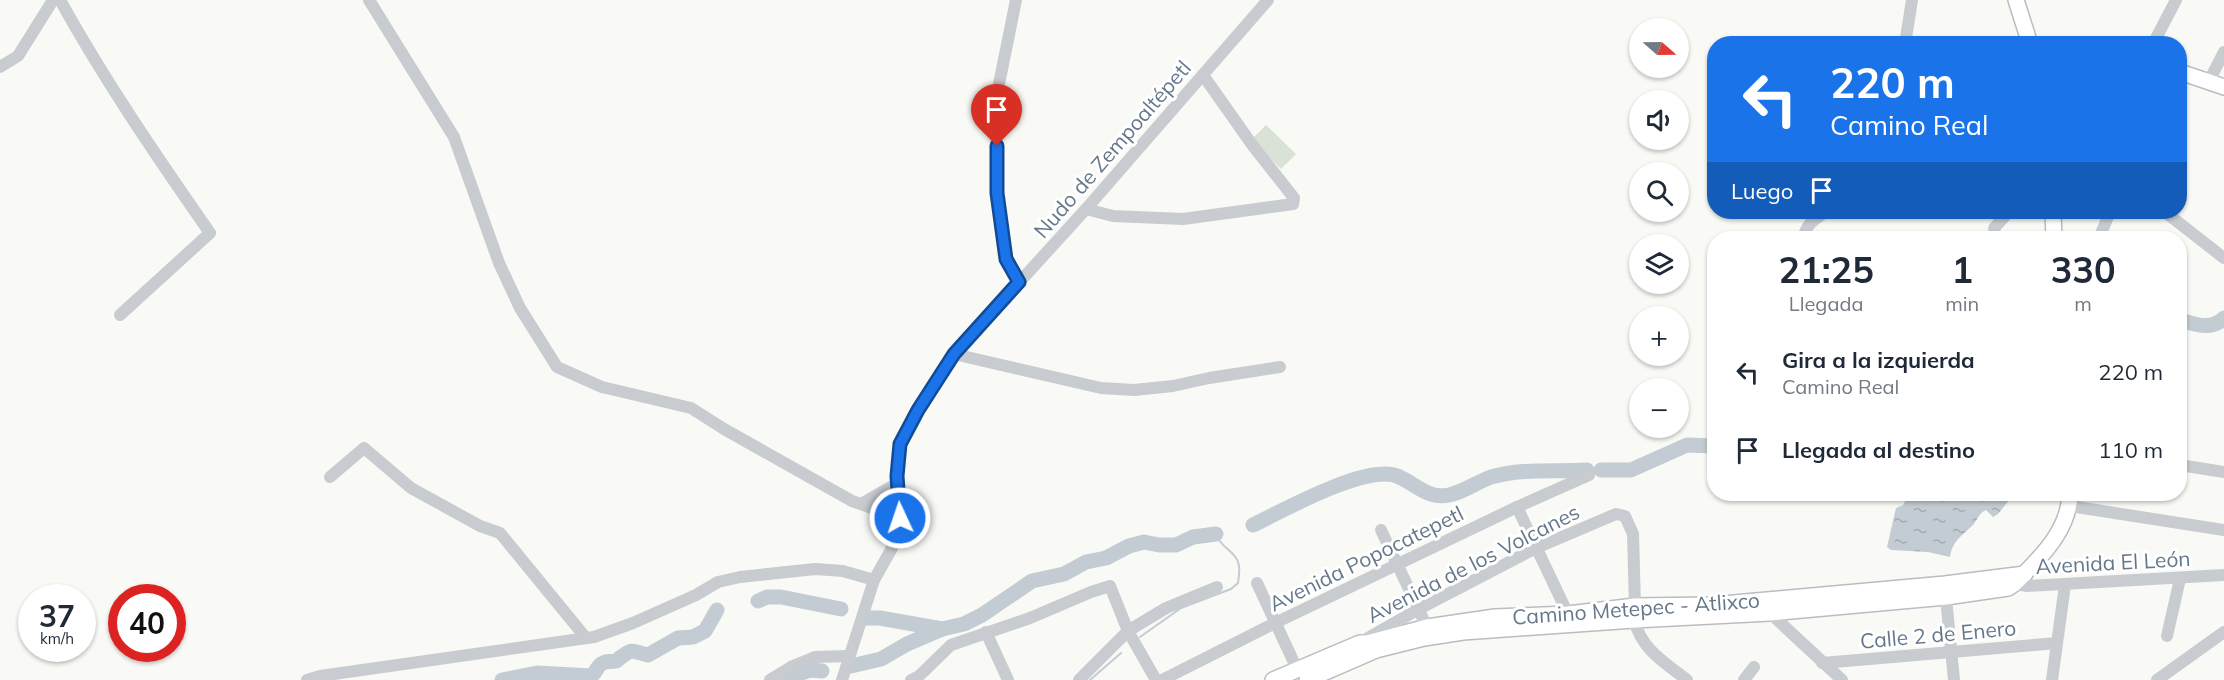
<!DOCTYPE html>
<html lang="es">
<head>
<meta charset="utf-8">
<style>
  body { margin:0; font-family:Mulish,sans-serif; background:#f6f6f7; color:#1f2937; height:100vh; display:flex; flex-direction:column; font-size:22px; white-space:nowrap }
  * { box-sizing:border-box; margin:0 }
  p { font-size:20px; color:#747a83 }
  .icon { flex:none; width:33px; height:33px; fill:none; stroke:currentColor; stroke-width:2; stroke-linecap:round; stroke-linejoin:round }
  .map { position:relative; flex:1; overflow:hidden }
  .drawer { position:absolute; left:1707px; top:231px; width:480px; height:270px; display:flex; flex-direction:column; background:#fff; border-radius:24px; box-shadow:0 2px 4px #0004 }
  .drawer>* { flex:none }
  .banner { position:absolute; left:1707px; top:36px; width:480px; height:183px; border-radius:24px; box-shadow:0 2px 4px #0004; background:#1a73e8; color:#fff; overflow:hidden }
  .needle { width:39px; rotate:110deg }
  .fabs { position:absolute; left:1629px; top:18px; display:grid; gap:12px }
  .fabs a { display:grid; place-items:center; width:60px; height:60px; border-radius:50%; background:#fff; box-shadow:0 2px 4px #0004; font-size:30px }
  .speed { position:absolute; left:18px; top:584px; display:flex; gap:12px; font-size:30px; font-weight:700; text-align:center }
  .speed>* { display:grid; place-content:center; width:78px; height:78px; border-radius:50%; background:#fff; box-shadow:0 2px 4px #0004; line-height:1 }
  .speed small { font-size:15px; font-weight:400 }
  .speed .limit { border:9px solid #d22; background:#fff; color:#111 }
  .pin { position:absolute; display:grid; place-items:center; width:51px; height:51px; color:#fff; margin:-62px -26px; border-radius:50% 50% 50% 0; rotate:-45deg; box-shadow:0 0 6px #0007 }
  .pin .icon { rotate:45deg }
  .me { position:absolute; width:66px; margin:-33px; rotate:357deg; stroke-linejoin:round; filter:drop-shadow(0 0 4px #0008) }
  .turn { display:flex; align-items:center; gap:21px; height:126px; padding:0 24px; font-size:27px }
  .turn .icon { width:78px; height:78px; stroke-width:2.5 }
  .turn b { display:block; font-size:42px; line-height:51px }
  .then { display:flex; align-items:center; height:57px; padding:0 24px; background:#0003; gap:12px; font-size:22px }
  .eta { display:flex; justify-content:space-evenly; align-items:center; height:102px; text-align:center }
  .eta b { font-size:36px; font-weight:700; line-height:42px }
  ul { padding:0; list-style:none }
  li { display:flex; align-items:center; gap:18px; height:78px; padding:0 24px }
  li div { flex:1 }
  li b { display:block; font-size:22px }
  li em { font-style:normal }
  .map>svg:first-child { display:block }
  .green { fill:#dae1d7 }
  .water { fill:url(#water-ripples) }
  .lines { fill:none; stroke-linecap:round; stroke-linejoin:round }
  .stream { stroke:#c2ccd2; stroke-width:2 }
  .river { stroke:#c2ccd2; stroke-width:15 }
  .major-casing { stroke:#b9bdc1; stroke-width:18 }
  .minor { stroke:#c8ccd0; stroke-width:12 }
  .major { stroke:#fff; stroke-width:15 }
  .route-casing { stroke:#114b97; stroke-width:15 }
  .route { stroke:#1a73e8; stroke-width:10 }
  .labels { text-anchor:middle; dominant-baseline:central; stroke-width:6; stroke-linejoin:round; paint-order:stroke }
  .street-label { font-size:21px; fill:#65788a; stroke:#fff }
</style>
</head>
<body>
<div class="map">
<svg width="2224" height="680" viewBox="0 0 2224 680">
  <defs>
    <pattern id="water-ripples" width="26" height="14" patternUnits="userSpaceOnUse" patternTransform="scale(1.5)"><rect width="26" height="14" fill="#c2ccd2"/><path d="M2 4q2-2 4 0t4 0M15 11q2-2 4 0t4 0" fill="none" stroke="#a1aab0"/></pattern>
  </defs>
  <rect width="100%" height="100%" fill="#f9f9f6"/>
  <path class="green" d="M1266,125L1296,154L1281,169L1251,140Z"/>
  <path class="water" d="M1909,494H2014L1998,514L1993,517L1986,510C1979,513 1978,519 1973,525C1963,535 1952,541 1950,557L1928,552L1891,550L1887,547L1896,508L1903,505Z"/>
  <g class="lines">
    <g class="stream">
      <path d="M1140,637L1181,608L1231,589L1238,583C1239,575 1241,565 1236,558C1229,548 1220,546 1216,534"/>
      <path d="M1090,680L1121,653"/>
    </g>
    <g class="river">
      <path d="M2180,320C2195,324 2211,331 2224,318"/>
      <path d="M1601,470H1631L1687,445L1714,446"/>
      <path d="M1253,525C1284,510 1361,467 1394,475C1414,481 1426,500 1449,495C1464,492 1477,482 1491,477C1524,468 1554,472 1587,470"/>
      <path d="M758,601L767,597H781L841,609"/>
      <path d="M866,618H880L942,629L964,624L982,615L1032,581L1064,574L1086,562L1106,558L1129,546L1144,542L1159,545H1176L1193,537L1216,534"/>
      <path d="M851,666L881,659L907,644L942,629"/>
      <path d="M502,680L537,673L591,676C597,672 597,665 603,663C606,661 611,662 616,661C633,648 628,650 648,655L678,638L693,637L705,631L717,610"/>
      <path d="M790,680L791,677L810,670L822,671"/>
    </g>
    <g class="major-casing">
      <g id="major">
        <path d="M2016,0L2030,44"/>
        <path d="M2180,72L2224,87"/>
        <path d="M2053,212L2054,238"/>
        <path d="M1273,680L1360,643H1367L1427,627L1495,617L1568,614L1635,606L1712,605L1945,584L2025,574"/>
        <path d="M1307,680L1376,650L1424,638L1463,632L1634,620L1770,613L1946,597L2008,588C2016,584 2019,579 2025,573C2047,551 2069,526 2070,494"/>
      </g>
    </g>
    <g class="minor">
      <path d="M60,0C105,81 157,157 210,233L120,315"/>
      <path d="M369,0L454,137L499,263L520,308L557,367L602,387L691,408L724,429L852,501L900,518"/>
      <path d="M1016,0L996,99L997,193L1007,259L1019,282"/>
      <path d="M1905,44L1912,0"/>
      <path d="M2153,44L2176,0"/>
      <path d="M0,67L18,56L53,0"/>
      <path d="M2209,81L2224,52"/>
      <path d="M1086,209L1113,216L1183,219L1293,204L1294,198L1253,146L1203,75"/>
      <path d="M2165,212L2224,258"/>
      <path d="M1803,238C1808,222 1813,221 1825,212"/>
      <path d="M1996,238L1994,228L2009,212"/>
      <path d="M2099,238L2110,212"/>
      <path d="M954,354L1101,388L1134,390L1173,386L1209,378L1280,367"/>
      <path d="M2180,465L2224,472"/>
      <path d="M330,477L364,448L411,488L480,526L500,533L586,638"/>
      <path d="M861,504L898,483"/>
      <path d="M2070,506L2224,530"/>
      <path d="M1517,507L1568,614"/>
      <path d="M1381,530L1427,627"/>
      <path d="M2012,580L2016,584L2027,586L2224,575"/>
      <path d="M1257,583L1297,669"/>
      <path d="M1945,588L1954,680"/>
      <path d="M1770,613L1842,680"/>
      <path d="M1634,620C1642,650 1664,662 1687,680"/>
      <path d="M986,632L1008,680"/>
      <path d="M2167,636L2180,579"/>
      <path d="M1361,642L1417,610L1536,548L1616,514L1625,516L1633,534L1635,606"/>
      <path d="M1822,663L2057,643"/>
      <path d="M307,680L320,676L594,637L633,623L696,595L718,582L740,577L815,569L843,571L874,580"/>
      <path d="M770,680L793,666L815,657L849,656"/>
      <path d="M842,680L874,580L892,548L900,518L897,476L900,444L917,410L954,354L1086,209L1268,0"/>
      <path d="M911,680L919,676L951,645L1030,618L1091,592L1110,586L1128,631L1156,680"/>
      <path d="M1079,680L1128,631L1166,608L1217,587"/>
      <path d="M1162,680L1275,623L1517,507L1589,475"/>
      <path d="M1744,680L1754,667"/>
      <path d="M2052,680L2065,585"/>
      <path d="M2157,680L2224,632"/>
    </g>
    <use href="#major" class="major"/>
  </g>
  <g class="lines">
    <g class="route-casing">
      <path id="route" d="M900,518L897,476L900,444L918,410L954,354L1019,282L1006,259L997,193V146"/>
    </g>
    <use href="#route" class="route"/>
  </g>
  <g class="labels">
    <g class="street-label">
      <text transform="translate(1112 149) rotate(-49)">Nudo de Zempoaltépetl</text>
      <text transform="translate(1366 558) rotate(-26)">Avenida Popocatepetl</text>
      <text transform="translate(2113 562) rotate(-3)">Avenida El León</text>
      <text transform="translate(1473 563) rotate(-27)">Avenida de los Volcanes</text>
      <text transform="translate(1636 608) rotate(-4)">Camino Metepec - Atlixco</text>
      <text transform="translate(1938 634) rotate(-5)">Calle 2 de Enero</text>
    </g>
  </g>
</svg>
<div class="fabs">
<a><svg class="needle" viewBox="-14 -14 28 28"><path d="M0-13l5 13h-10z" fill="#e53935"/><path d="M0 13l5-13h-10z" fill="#747a83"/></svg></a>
<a><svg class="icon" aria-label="sound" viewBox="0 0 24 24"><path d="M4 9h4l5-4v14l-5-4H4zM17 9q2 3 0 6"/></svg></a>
<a><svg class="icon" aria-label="search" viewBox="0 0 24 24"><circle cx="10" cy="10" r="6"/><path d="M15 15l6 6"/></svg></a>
<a><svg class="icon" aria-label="layers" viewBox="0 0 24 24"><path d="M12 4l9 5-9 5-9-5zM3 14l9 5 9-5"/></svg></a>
<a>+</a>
<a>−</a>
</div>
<div class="speed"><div>37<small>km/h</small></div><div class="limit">40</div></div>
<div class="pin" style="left:997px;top:146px;background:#d93025"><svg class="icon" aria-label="arrive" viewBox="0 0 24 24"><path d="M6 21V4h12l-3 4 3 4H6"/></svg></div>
<svg class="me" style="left:900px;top:518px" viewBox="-20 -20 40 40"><circle r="17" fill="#1a73e8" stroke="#fff" stroke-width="3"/><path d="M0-11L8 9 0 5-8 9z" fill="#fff"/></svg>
<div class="banner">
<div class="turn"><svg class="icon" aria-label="left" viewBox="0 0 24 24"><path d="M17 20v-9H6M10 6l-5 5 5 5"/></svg><div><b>220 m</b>Camino Real</div></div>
<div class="then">Luego<svg class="icon" aria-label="arrive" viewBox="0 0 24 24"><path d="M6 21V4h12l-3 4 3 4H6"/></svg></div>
</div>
<section class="drawer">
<div class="eta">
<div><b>21:25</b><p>Llegada</p></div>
<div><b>1</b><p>min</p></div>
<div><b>330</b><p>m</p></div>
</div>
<ul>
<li><svg class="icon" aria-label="left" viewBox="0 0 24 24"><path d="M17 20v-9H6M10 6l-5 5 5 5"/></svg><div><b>Gira a la izquierda</b><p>Camino Real</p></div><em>220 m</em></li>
<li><svg class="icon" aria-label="arrive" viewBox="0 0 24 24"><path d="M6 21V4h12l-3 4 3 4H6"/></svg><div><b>Llegada al destino</b></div><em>110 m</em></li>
</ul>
</section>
</div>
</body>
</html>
